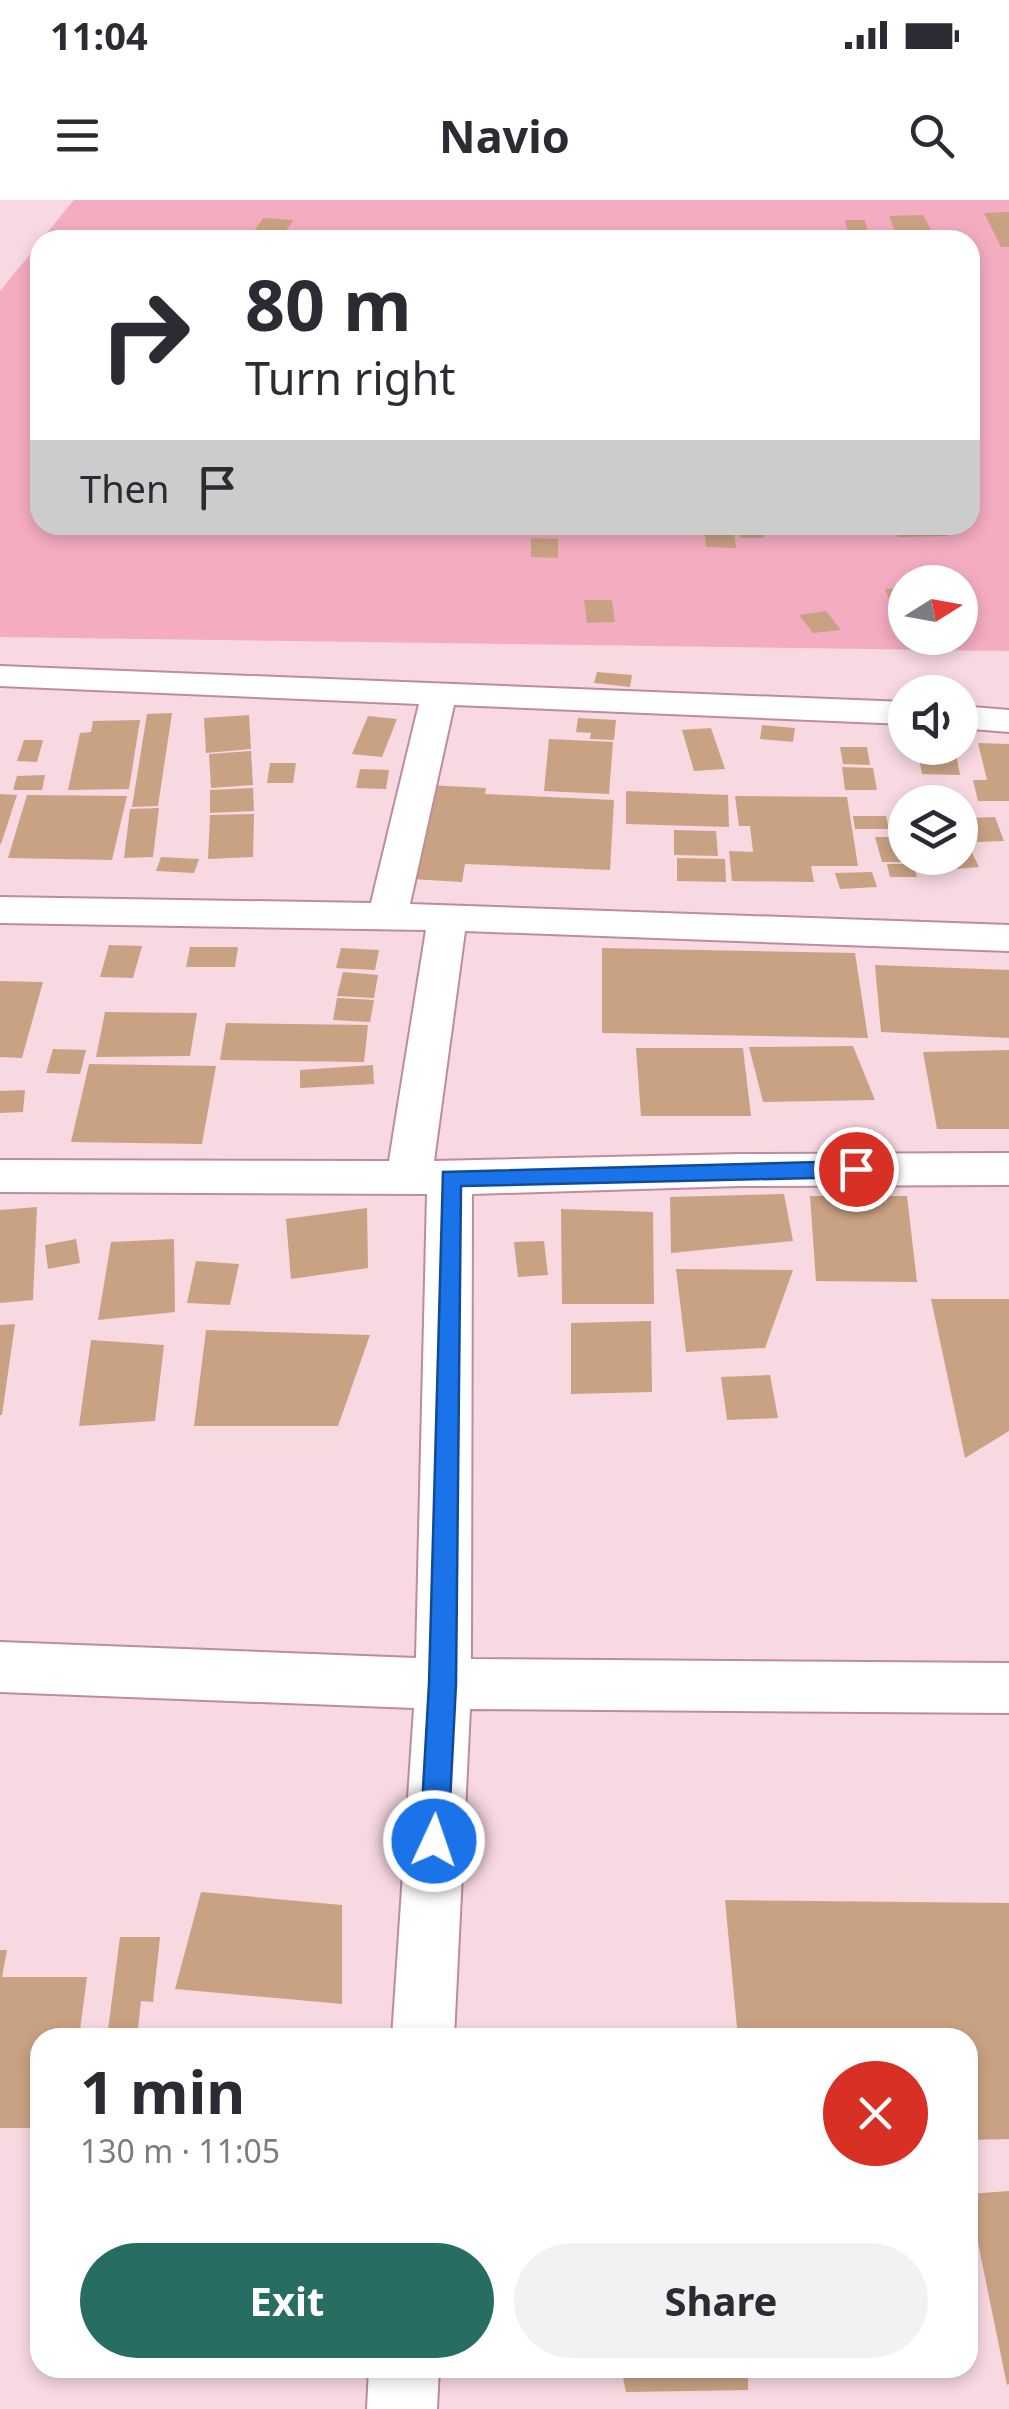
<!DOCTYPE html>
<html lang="en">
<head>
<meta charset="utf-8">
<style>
  body { margin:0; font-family:"Noto Sans",sans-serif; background:#f2f2f3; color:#2b2b33; height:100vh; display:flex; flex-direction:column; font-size:38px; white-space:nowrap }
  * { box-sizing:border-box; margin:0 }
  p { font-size:32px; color:#7c7c81 }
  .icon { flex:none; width:55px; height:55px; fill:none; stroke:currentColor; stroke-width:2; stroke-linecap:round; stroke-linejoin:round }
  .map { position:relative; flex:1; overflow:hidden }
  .details { position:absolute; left:30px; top:1828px; width:948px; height:350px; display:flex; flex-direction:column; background:#fff; border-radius:30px; box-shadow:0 5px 15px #0003 }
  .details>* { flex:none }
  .banner { position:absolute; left:30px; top:30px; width:950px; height:305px; border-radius:30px; box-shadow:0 5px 15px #0003; background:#fff; color:#2b2b33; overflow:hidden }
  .needle { width:65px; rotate:79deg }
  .fabs { position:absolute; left:888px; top:365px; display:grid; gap:20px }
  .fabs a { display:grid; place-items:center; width:90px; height:90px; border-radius:50%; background:#fff; box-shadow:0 5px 15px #0003; font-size:50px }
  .pin { position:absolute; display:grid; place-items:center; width:85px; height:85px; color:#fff; margin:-42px; border:5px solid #fff; border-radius:50%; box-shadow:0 2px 10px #0007 }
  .me { position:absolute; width:110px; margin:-55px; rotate:3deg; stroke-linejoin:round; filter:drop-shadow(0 0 8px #0008) }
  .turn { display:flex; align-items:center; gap:35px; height:210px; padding:0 50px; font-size:45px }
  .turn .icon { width:130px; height:130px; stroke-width:2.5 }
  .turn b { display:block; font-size:70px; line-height:85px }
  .then { display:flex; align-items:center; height:95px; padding:0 50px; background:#0003; gap:20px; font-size:38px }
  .round { display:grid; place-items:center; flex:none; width:105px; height:105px; border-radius:52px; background:#f2f2f3 }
  .summary { display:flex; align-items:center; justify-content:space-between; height:170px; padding:0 50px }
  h1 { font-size:60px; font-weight:700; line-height:75px }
  .cta { display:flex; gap:20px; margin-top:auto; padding:20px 50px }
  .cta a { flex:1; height:115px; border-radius:60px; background:#286d61; color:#fff; font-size:40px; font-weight:700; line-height:115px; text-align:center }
  .cta a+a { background:#f2f2f3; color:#2b2b33 }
  .status { display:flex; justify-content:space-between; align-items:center; height:70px; padding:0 50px; background:#fff; direction:ltr }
  .status svg { height:28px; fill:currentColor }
  header { display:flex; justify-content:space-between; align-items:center; height:130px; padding:0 50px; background:#fff; font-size:45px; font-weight:700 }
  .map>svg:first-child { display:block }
  .green { fill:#f4acc1; fill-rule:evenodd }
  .building { fill:#c9a283 }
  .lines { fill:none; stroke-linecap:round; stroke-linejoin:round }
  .street-casing { stroke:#be8c9a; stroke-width:4 }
  .street { fill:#fff; fill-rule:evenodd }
  .route { fill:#1a73e8; stroke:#114b97; stroke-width:2.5 }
</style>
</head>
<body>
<div class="status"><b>11:04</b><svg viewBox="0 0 49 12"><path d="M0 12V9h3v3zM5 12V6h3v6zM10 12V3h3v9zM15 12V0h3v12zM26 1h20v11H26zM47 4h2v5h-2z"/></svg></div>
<header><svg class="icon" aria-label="menu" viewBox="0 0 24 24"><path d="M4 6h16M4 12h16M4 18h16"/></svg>Navio<svg class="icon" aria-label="search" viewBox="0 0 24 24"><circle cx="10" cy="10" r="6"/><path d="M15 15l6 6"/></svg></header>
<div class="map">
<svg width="1009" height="2209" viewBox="0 0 1009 2209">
  <rect width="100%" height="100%" fill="#f8d8e1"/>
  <path class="green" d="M74,0H1009V451L0,437V91L40,42V325H970V40H41ZM905,382H960V438H905Z"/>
  <g class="building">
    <path d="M1009,12V47H1001L984,13Z"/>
    <path d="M923,15L936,39L899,40L889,16Z"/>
    <path d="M263,18L293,20L280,40H248Z"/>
    <path d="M845,20H865L868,33H848Z"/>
    <path d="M527,325H560L559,335L527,334Z"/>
    <path d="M704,325H733L736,348L706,347Z"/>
    <path d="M738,325H761L764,338H741Z"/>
    <path d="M894,325H944L948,336L898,337Z"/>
    <path d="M531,338L558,339V358L531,357Z"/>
    <path d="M905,388V434L885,389Z"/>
    <path d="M584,400H612L615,422L587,423Z"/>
    <path d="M826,411L841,430L813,433L799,415Z"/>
    <path d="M597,472L632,475L630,487L594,483Z"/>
    <path d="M172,513L158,606L132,607L147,514Z"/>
    <path d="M249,515L251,549L206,553L204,518Z"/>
    <path d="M368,516L397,519L382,557L352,554Z"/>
    <path d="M578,518L616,520L614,540L590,539L591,533L576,532Z"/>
    <path d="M140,520L129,589L68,590L80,533L91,532L93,521Z"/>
    <path d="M762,525L795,528L793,542L760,539Z"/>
    <path d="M711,528L725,569L694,571L682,530Z"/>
    <path d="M549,539L613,542L609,594L544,591Z"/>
    <path d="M24,540H43L37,562L17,561Z"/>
    <path d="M978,543L1009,544V601H978L973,580H987Z"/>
    <path d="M840,547H867L870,565L843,564Z"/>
    <path d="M917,548H955L960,575L922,574Z"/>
    <path d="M251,551L253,585L211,588L209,554Z"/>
    <path d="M270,563H296L293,583H267Z"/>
    <path d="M842,567L873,568L877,590H845Z"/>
    <path d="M360,569L389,570L386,589L356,588Z"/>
    <path d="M45,575L42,590H13L17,576Z"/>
    <path d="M428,585L486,588L485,594L614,600L610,670L465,664L462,682L412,679Z"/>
    <path d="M253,588L254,611L210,613V590Z"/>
    <path d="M626,591L728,595L729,627L626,624Z"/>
    <path d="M0,594L17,595L1,644H0Z"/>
    <path d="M27,595L127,596L112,660L8,658Z"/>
    <path d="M735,596L847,597L858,666H811L814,682L732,681L729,651L753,652L750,626H739Z"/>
    <path d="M159,608L153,657L124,658L130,609Z"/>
    <path d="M254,614L253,657L208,659L210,615Z"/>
    <path d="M853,616H886L889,629H855Z"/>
    <path d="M995,617L1004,641L977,642L968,618Z"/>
    <path d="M960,628L979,667L954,669L948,658H960Z"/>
    <path d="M674,630L716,631L718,656L674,655Z"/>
    <path d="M875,637H905V658H911L912,662H882Z"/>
    <path d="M161,657L199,659L194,673L156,671Z"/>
    <path d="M677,658L725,659L726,682L677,681Z"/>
    <path d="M887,664H913L917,677H890Z"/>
    <path d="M872,672L877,687L840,689L835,673Z"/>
    <path d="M109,745L142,746L133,778L100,777Z"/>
    <path d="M190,747H238L235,767H186Z"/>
    <path d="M341,748L379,750L375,770L336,768Z"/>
    <path d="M602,748L855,753L868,838L602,833Z"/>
    <path d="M875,765L1009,770V838L881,832Z"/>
    <path d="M343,772L378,775L374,798L337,796Z"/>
    <path d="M0,781L43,782L22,858L0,857Z"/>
    <path d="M337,798L374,800L370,822L333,820Z"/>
    <path d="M105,812L197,813L190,856L96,857Z"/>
    <path d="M226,823L368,825L364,862L220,860Z"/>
    <path d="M853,846L875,900L763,902L749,847Z"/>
    <path d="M636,848H743L751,916H641Z"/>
    <path d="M53,849L86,850L80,874L46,873Z"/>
    <path d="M1009,850V929H937L923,852Z"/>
    <path d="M89,864L216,866L202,944L71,942Z"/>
    <path d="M373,865L374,884L300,888V870Z"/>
    <path d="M25,890L23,912L0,913V891Z"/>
    <path d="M784,994L793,1041L671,1053L670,997Z"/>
    <path d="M810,996H907L917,1082L816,1081Z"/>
    <path d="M37,1007L33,1100L0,1103V1010Z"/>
    <path d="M367,1008L368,1068L291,1079L286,1019Z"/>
    <path d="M561,1009L653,1012L654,1104H562Z"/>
    <path d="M76,1039L80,1063L48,1069L45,1045Z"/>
    <path d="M174,1039L175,1112L98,1120L111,1042Z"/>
    <path d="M544,1041L548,1075L518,1077L514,1042Z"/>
    <path d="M196,1061L239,1064L230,1105L187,1103Z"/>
    <path d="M676,1069L793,1070L765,1148L686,1152Z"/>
    <path d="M931,1099H1009V1231L965,1258Z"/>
    <path d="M651,1121L652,1192L571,1194V1123Z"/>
    <path d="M15,1124L2,1215H0V1125Z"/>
    <path d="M206,1130L370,1135L338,1226H194Z"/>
    <path d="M91,1140L164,1145L155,1221L79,1226Z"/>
    <path d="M770,1175L778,1218L727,1220L721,1177Z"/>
    <path d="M201,1692L342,1705V1804L175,1789Z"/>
    <path d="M725,1700L1009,1703V1939L968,1940V1838H738Z"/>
    <path d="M120,1737H160L153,1802L141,1801L137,1838H107Z"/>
    <path d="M0,1750H7L2,1777H87L79,1838H40V1928H0Z"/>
    <path d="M1009,1991V2184L1007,2185L968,1994Z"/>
    <path d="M621,2168H748V2190L626,2192Z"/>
  </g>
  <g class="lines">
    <g class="street-casing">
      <g id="street">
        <path d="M0,466L905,502V524L454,505L410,704L1009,725V751L465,731L434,961L740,954L1009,953V985L740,986L472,994L471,1459L1009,1463V1513L470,1509L454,1838H392L414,1508L0,1492V1442L416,1458L427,994L0,992V960L389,961L426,730L0,723V697L371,703L419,504L0,486Z"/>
        <path d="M960,506L1009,510V532L960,528Z"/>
        <path d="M369,2168H439L437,2209H367Z"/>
      </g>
    </g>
    <use href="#street" class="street"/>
  </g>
  <path class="route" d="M856,961L866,969L856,977L461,986L456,1484L448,1641L444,1651L434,1655L424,1651L420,1641L429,1484L443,972Z"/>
</svg>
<div class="fabs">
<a><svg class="needle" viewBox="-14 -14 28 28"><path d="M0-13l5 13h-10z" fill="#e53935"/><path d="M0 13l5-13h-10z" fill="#7c7c81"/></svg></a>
<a><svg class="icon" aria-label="sound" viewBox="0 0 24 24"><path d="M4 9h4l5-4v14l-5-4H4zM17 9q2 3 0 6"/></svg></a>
<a><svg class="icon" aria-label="layers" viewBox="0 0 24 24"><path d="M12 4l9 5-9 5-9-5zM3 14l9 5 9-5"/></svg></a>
</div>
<div class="pin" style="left:856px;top:969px;background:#d93025"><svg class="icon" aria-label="arrive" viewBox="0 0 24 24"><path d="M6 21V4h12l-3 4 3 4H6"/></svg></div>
<svg class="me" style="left:434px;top:1641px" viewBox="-20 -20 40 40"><circle r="17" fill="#1a73e8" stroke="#fff" stroke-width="3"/><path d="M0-11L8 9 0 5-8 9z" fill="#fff"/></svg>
<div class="banner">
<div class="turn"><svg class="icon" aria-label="right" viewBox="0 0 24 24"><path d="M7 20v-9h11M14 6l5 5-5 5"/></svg><div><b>80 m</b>Turn right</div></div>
<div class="then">Then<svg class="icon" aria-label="arrive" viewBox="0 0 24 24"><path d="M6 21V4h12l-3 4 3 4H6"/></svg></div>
</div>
<section class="details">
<div class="summary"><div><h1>1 min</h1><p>130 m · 11:05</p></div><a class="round" style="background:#d93025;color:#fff"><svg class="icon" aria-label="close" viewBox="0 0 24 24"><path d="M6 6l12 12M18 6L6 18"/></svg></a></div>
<div class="cta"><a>Exit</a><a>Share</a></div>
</section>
</div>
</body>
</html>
